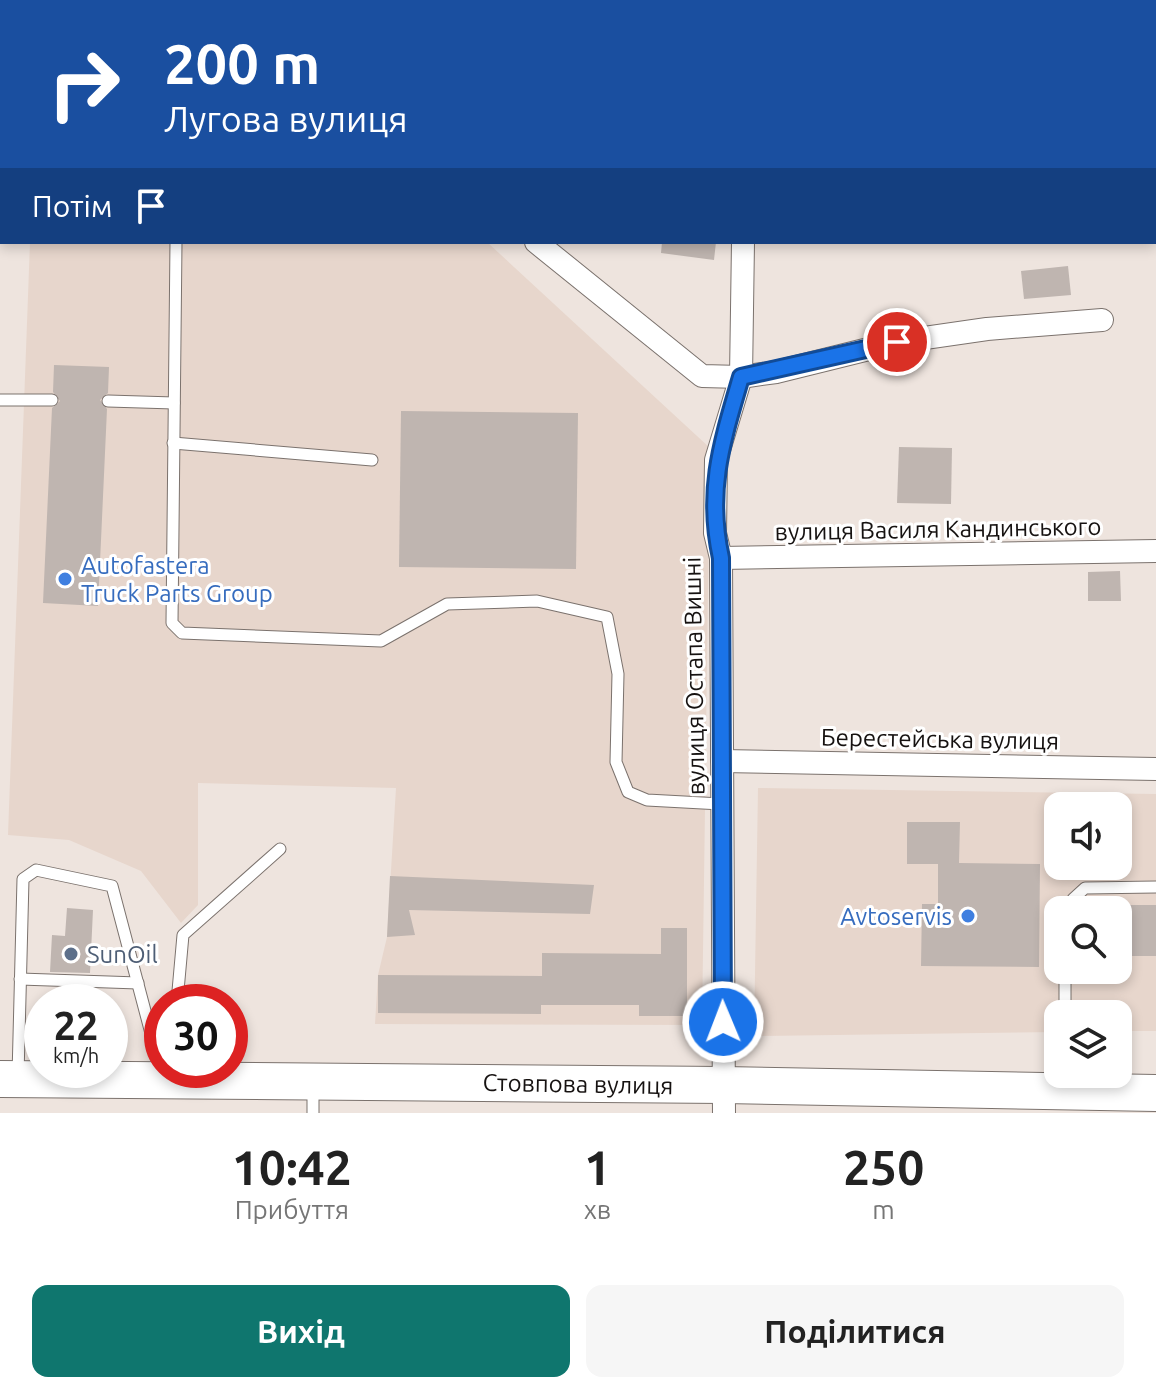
<!DOCTYPE html>
<html lang="uk">
<head>
<meta charset="utf-8">
<style>
  body { margin:0; font-family:Ubuntu,sans-serif; background:#f6f6f6; color:#222; height:100vh; display:flex; flex-direction:column; font-size:30px; white-space:nowrap }
  * { box-sizing:border-box; margin:0 }
  p { font-size:26px; color:#767676 }
  .icon { flex:none; width:44px; height:44px; fill:none; stroke:currentColor; stroke-width:2; stroke-linecap:round; stroke-linejoin:round }
  .map { position:relative; height:1113px; overflow:hidden }
  .drawer { display:flex; flex-direction:column; background:#fff; flex:1 }
  .drawer>* { flex:none }
  .banner { position:absolute; left:0px; top:0px; width:1156px; height:244px; box-shadow:0 4px 12px #0003; background:#1a4fa0; color:#fff; overflow:hidden }
  .controls { position:absolute; left:1044px; top:792px; display:grid; gap:16px }
  .controls a { display:grid; place-items:center; width:88px; height:88px; border-radius:16px; background:#fff; box-shadow:0 4px 12px #0003; font-size:40px }
  .speed { position:absolute; left:24px; top:984px; display:flex; gap:16px; font-size:40px; font-weight:700; text-align:center }
  .speed>* { display:grid; place-content:center; width:104px; height:104px; border-radius:50%; background:#fff; box-shadow:0 4px 12px #0003; line-height:1 }
  .speed small { font-size:20px; font-weight:400 }
  .speed .limit { border:12px solid #d22; background:#fff; color:#111 }
  .pin { position:absolute; display:grid; place-items:center; width:68px; height:68px; color:#fff; margin:-34px; border:4px solid #fff; border-radius:50%; box-shadow:0 2px 8px #0007 }
  .me { position:absolute; width:88px; margin:-44px; rotate:359deg; stroke-linejoin:round; filter:drop-shadow(0 0 6px #0008) }
  .turn { display:flex; align-items:center; gap:28px; height:168px; padding:0 32px; font-size:36px }
  .turn .icon { width:104px; height:104px; stroke-width:2.5 }
  .turn b { display:block; font-size:56px; line-height:68px }
  .then { display:flex; align-items:center; height:76px; padding:0 32px; background:#0003; gap:16px; font-size:30px }
  .eta { display:flex; justify-content:space-evenly; align-items:center; height:136px; text-align:center }
  .eta b { font-size:48px; font-weight:700; line-height:56px }
  .action { display:flex; gap:16px; margin-top:auto; padding:16px 32px }
  .action a { flex:1; height:92px; border-radius:16px; background:#0f766e; color:#fff; font-size:32px; font-weight:700; line-height:92px; text-align:center }
  .action a+a { background:#f6f6f6; color:#222 }
  .map>svg:first-child { display:block }
  .built { fill:#e7d6cc; fill-rule:evenodd }
  .building { fill:#bfb5b0 }
  .lines { fill:none; stroke-linecap:round; stroke-linejoin:round }
  .service-casing { stroke:#7b726d; stroke-width:13 }
  .minor-casing { stroke:#7b726d; stroke-width:24 }
  .primary-casing { stroke:#7b726d; stroke-width:38 }
  .service { stroke:#fff; stroke-width:11 }
  .minor { stroke:#fff; stroke-width:22 }
  .primary { stroke:#fff; stroke-width:36 }
  .rail { stroke:#5c5653; stroke-width:6; stroke-dasharray:16 8; stroke-linecap:butt }
  .route-casing { stroke:#114b97; stroke-width:20 }
  .route { stroke:#1a73e8; stroke-width:14 }
  .shop-dot { fill:#3f7fe0; stroke:#fff; stroke-width:3 }
  .service-dot { fill:#5c6f8a; stroke:#fff; stroke-width:3 }
  .labels { text-anchor:middle; dominant-baseline:central; stroke-width:6; stroke-linejoin:round; paint-order:stroke }
  .street-label { font-size:24px; fill:#161211; stroke:#fff }
  .shop-label { font-size:24px; fill:#366cbe; stroke:#fff; text-anchor:start }
  .service-label { font-size:24px; fill:#4e5e75; stroke:#fff; text-anchor:start }
</style>
</head>
<body>
<div class="map">
<svg width="1156" height="1113" viewBox="0 0 1156 1113">
  <rect width="100%" height="100%" fill="#eee4de"/>
  <g class="built">
    <path d="M30,242H487L710,448L702,1025L375,1024L378,975L387,937L396,788L198,783V905L181,923L141,871L69,840L8,835Z"/>
    <path d="M758,788L1156,794V1031H1118V1014H1058V1032L754,1036ZM1058,806H1118V866H1058ZM1058,910H1118V970H1058Z"/>
  </g>
  <g class="building">
    <path d="M662,242H716L714,260L661,253Z"/>
    <path d="M1068,266L1071,295L1024,299L1021,271Z"/>
    <path d="M54,365L109,367L108,393L100,400L107,409L98,606L43,603L52,408L60,401L53,392Z"/>
    <path d="M401,411L578,413L576,569L399,567Z"/>
    <path d="M899,447L952,448L951,504L897,503Z"/>
    <path d="M1120,571L1121,601H1088V572Z"/>
    <path d="M907,822H960L959,863L1040,864L1039,967L921,966L922,904H938V864H907Z"/>
    <path d="M390,876L594,885L590,914L409,910L415,935L387,937Z"/>
    <rect x="1118" y="905" width="38" height="51"/>
    <path d="M67,908L93,910L90,973L50,972L52,935L65,936Z"/>
    <path d="M661,928H687V1016H639V1005H541V1014L378,1013V975L542,976V953L661,954Z"/>
  </g>
  <g class="lines">
    <g class="service-casing">
      <g id="service">
        <path d="M176,242L172,623L182,633L381,641L447,604L537,601L607,617L618,674L616,762L628,792L647,800L721,804"/>
        <path d="M0,400H52"/>
        <path d="M108,401L174,403"/>
        <path d="M173,443L372,460"/>
        <path d="M1070,910L1073,899L1085,888L1156,887"/>
        <path d="M20,979L138,983"/>
        <path d="M177,1002L183,935L280,849"/>
        <path d="M1065,1014V970"/>
        <path d="M18,1076L23,879L36,870L112,886L162,1075"/>
        <path d="M313,1113V1086"/>
      </g>
    </g>
    <g class="minor-casing">
      <g id="minor">
        <path d="M358,0L359,2"/>
        <path d="M963,0L967,2"/>
        <path d="M1154,0L1156,1"/>
        <path d="M754,2V0"/>
        <path d="M1154,84H1156"/>
        <path d="M536,242L702,376L741,377L776,372L897,342L987,329L1102,320"/>
        <path d="M721,558L1156,551"/>
        <path d="M722,761L1156,769"/>
        <path d="M724,1113L721,558L715,533L716,460L741,377L743,242"/>
      </g>
    </g>
    <g class="primary-casing">
      <path id="primary" d="M0,1079L724,1085L1156,1093"/>
    </g>
    <use href="#service" class="service"/>
    <use href="#minor" class="minor"/>
    <use href="#primary" class="primary"/>
    <g class="rail">
      <path d="M1004,0L1008,2"/>
      <path d="M1047,0L1052,2"/>
      <path d="M1154,48L1156,49"/>
      <path d="M1154,67L1156,68"/>
    </g>
  </g>
  <g class="lines">
    <g class="route-casing">
      <path id="route" d="M723,1022L721,558C706,490 722,442 741,377L897,342"/>
    </g>
    <use href="#route" class="route"/>
  </g>
  <g class="shop-dot">
    <circle cx="65" cy="579" r="8"/>
    <circle cx="968" cy="916" r="8"/>
  </g>
  <circle class="service-dot" cx="71" cy="954" r="8"/>
  <g class="labels">
    <g class="street-label">
      <text transform="translate(938 529) rotate(-1)">вулиця Василя Кандинського</text>
      <text transform="translate(694 676) rotate(-91)">вулиця Остапа Вишні</text>
      <text transform="translate(940 739) rotate(1)">Берестейська вулиця</text>
      <text transform="translate(578 1084) rotate(1)">Стовпова вулиця</text>
    </g>
    <g class="shop-label">
      <text x="81" y="565">Autofastera<tspan x="81" dy="28">Truck Parts Group</tspan></text>
      <text x="952" y="916" text-anchor="end">Avtoservis</text>
    </g>
    <g class="service-label">
      <text x="87" y="954">SunOil</text>
    </g>
  </g>
</svg>
<div class="controls">
<a><svg class="icon" aria-label="sound" viewBox="0 0 24 24"><path d="M4 9h4l5-4v14l-5-4H4zM17 9q2 3 0 6"/></svg></a>
<a><svg class="icon" aria-label="search" viewBox="0 0 24 24"><circle cx="10" cy="10" r="6"/><path d="M15 15l6 6"/></svg></a>
<a><svg class="icon" aria-label="layers" viewBox="0 0 24 24"><path d="M12 4l9 5-9 5-9-5zM3 14l9 5 9-5"/></svg></a>
</div>
<div class="speed"><div>22<small>km/h</small></div><div class="limit">30</div></div>
<div class="pin" style="left:897px;top:342px;background:#d93025"><svg class="icon" aria-label="arrive" viewBox="0 0 24 24"><path d="M6 21V4h12l-3 4 3 4H6"/></svg></div>
<svg class="me" style="left:723px;top:1022px" viewBox="-20 -20 40 40"><circle r="17" fill="#1a73e8" stroke="#fff" stroke-width="3"/><path d="M0-11L8 9 0 5-8 9z" fill="#fff"/></svg>
<div class="banner">
<div class="turn"><svg class="icon" aria-label="right" viewBox="0 0 24 24"><path d="M7 20v-9h11M14 6l5 5-5 5"/></svg><div><b>200 m</b>Лугова вулиця</div></div>
<div class="then">Потім<svg class="icon" aria-label="arrive" viewBox="0 0 24 24"><path d="M6 21V4h12l-3 4 3 4H6"/></svg></div>
</div>
</div>
<section class="drawer">
<div class="eta">
<div><b>10:42</b><p>Прибуття</p></div>
<div><b>1</b><p>хв</p></div>
<div><b>250</b><p>m</p></div>
</div>
<div class="action"><a>Вихід</a><a>Поділитися</a></div>
</section>
</body>
</html>
